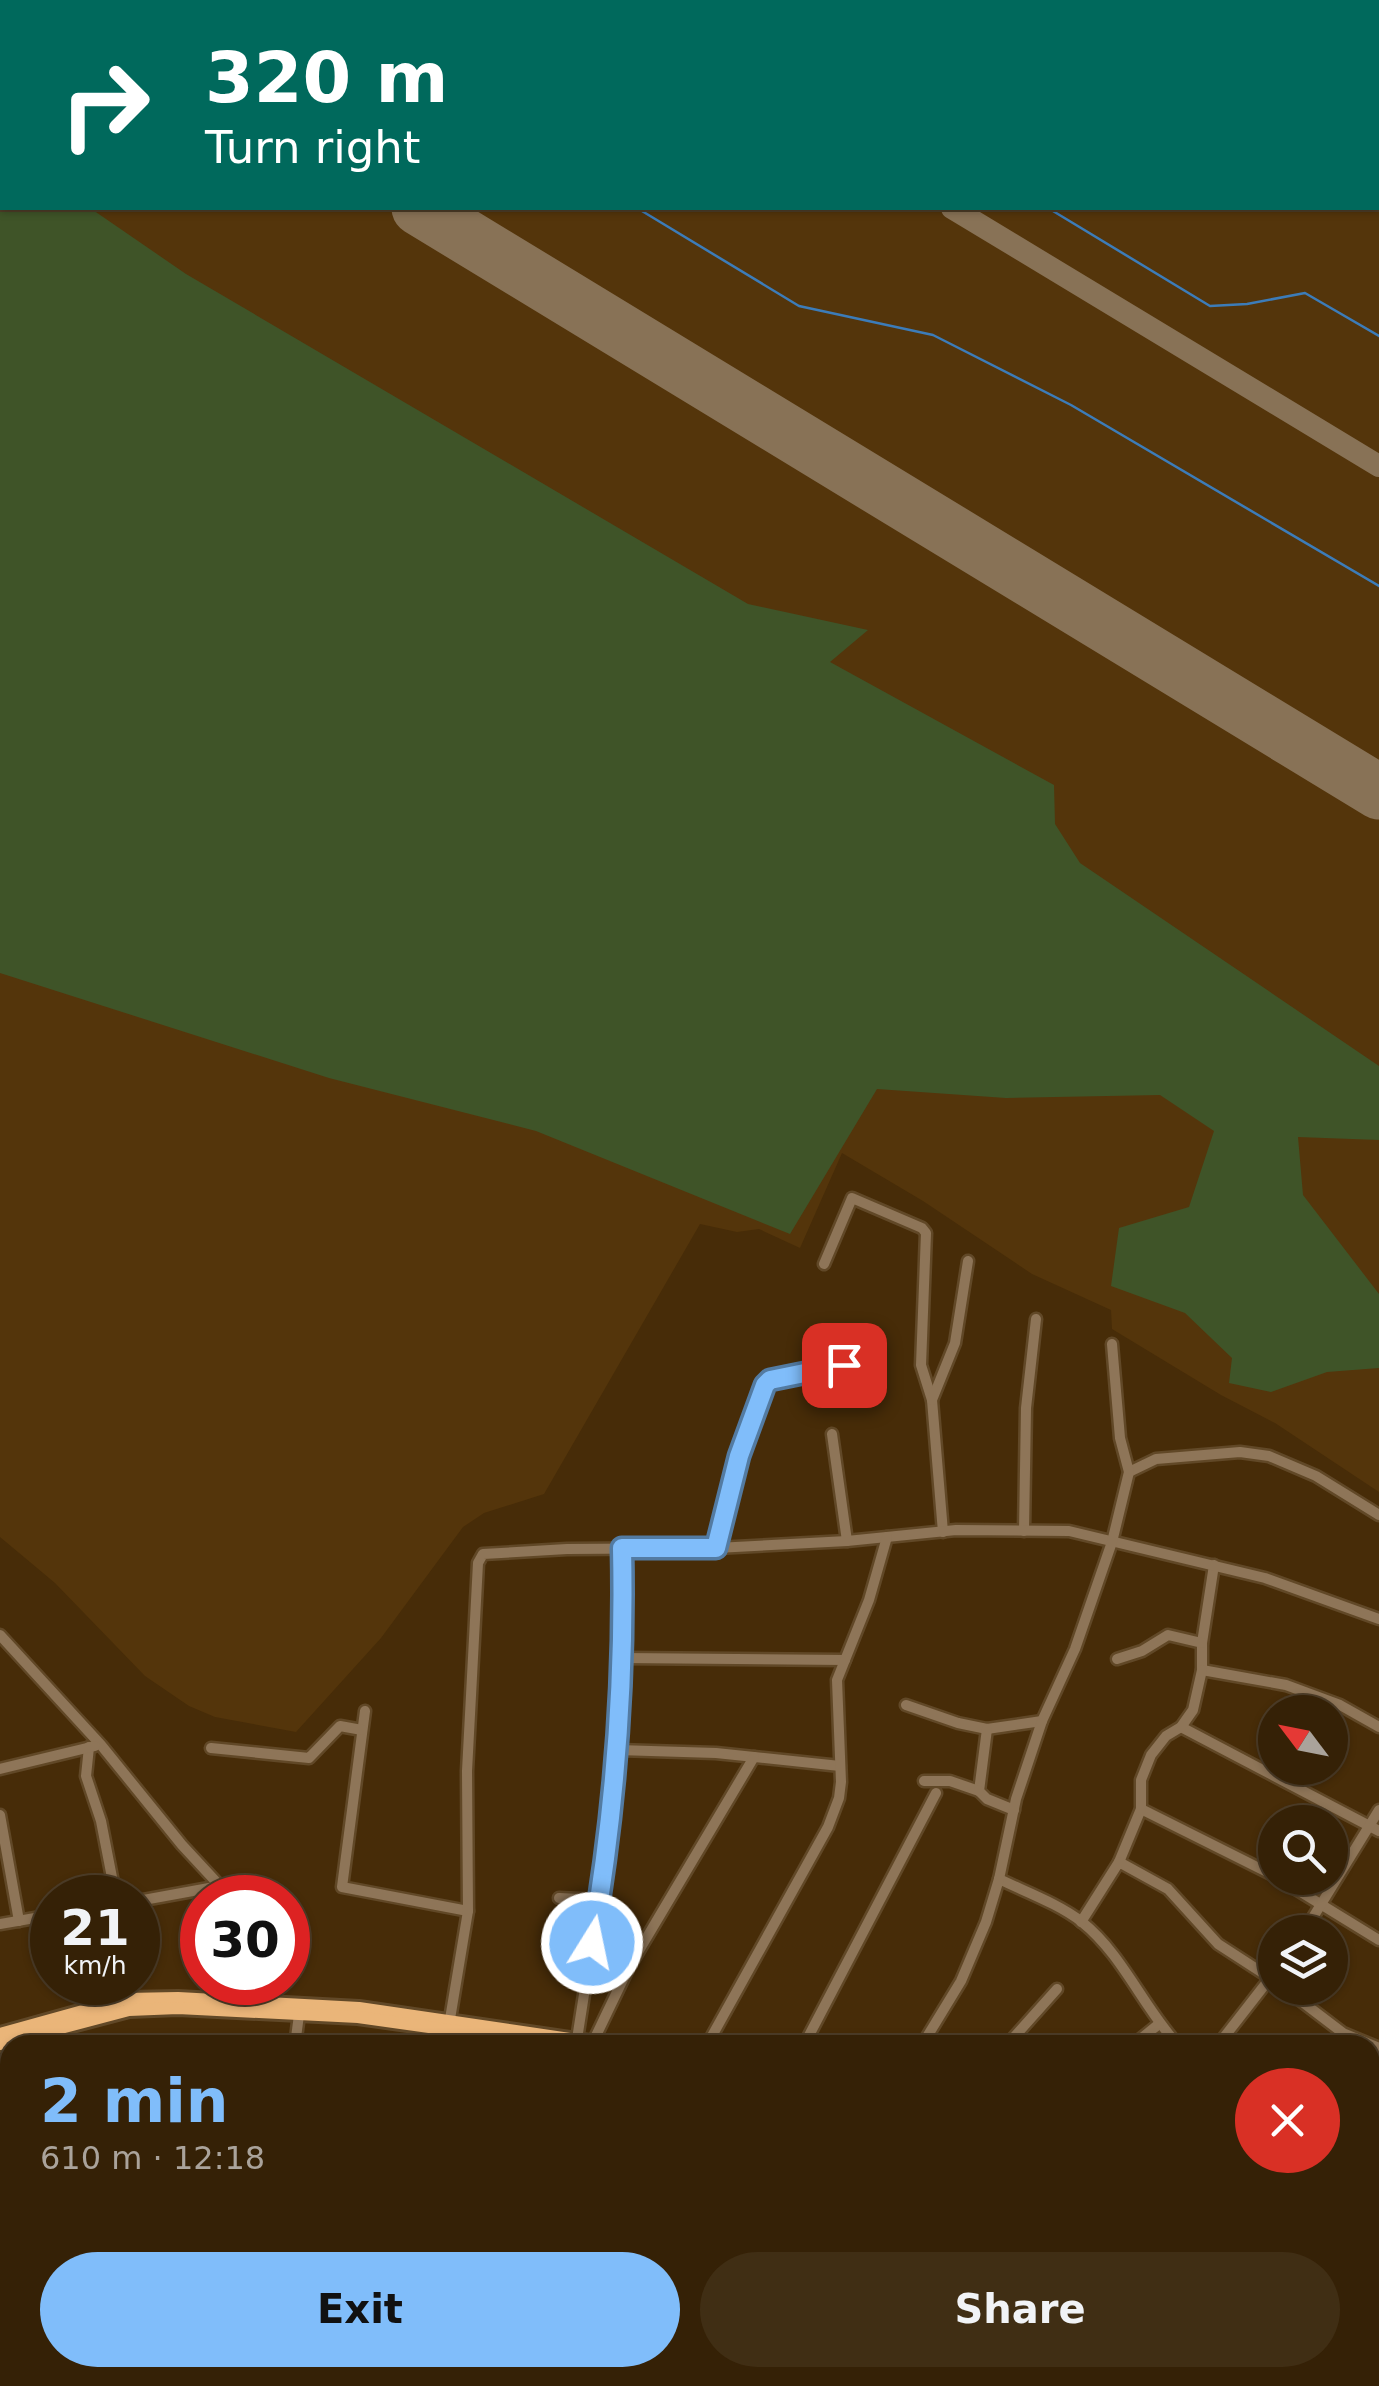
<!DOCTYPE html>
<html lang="en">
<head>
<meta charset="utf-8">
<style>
  body { margin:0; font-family:"DejaVu Sans",sans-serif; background:#402e14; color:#f1f3f6; height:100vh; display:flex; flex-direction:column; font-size:38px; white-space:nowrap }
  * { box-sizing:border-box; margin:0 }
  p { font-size:32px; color:#aaa39b }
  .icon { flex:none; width:55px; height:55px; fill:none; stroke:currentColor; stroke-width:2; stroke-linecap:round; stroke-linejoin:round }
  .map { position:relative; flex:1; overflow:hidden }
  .details { position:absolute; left:0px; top:2035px; width:1380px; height:352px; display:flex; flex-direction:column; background:#352106; border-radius:30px 30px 0 0; box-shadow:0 2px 8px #0004,0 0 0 2px #4f3e28 }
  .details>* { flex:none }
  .banner { position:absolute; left:0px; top:0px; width:1380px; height:210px; box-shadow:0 2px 8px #0004,0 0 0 2px #4f3e28; background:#00695c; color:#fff; overflow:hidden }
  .needle { width:65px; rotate:302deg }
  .buttons { position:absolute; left:1258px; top:1695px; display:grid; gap:20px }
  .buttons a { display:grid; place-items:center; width:90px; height:90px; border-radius:50%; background:#352106; box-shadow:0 2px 8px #0004,0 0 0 2px #4f3e28; font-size:50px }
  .speed { position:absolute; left:30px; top:1875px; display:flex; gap:20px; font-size:50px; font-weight:700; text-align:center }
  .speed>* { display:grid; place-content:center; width:130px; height:130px; border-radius:50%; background:#352106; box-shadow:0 2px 8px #0004,0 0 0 2px #4f3e28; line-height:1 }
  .speed small { font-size:25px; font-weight:400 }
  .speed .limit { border:15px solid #d22; background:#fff; color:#111 }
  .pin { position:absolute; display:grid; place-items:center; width:85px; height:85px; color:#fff; margin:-42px; border-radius:20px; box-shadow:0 5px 15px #0006 }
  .me { position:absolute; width:110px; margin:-55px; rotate:10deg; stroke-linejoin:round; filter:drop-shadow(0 0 8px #0008) }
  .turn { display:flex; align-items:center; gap:35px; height:210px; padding:0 40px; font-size:45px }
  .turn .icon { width:130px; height:130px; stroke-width:2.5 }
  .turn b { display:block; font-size:70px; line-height:85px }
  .round { display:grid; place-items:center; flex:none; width:105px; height:105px; border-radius:52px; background:#402e14 }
  .head { display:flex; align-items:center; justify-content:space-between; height:170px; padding:0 40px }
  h1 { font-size:60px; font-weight:700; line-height:75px; color:#80bdfa }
  .button { display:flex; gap:20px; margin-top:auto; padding:20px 40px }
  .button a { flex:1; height:115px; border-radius:60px; background:#80bdfa; color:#111; font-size:40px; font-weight:700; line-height:115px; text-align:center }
  .button a+a { background:#402e14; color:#f1f3f6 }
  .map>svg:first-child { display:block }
  .built { fill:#54350b; fill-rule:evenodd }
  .green { fill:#3f5428 }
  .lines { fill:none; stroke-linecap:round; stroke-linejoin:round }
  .stream { stroke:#3c7cb9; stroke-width:2.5 }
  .taxiway { stroke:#887256; stroke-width:22 }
  .runway { stroke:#887256; stroke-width:55 }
  .minor-casing { stroke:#614827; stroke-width:15 }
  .major-casing { stroke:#614827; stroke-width:18 }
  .minor { stroke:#8e7558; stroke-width:10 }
  .major { stroke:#eab579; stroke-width:12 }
  .route-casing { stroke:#537ba2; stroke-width:25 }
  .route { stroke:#80bdfa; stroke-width:18 }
</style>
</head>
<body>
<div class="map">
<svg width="1379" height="2386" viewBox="0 0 1379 2386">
  <rect width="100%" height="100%" fill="#472c08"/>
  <path class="built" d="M0,0H1379V1492L1275,1423L1221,1395L1112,1329L1111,1310L1032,1274L923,1201L842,1153L800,1248L759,1229L737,1232L700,1224L544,1494L484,1513L463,1527L381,1638L296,1732L215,1717L189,1706L145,1676L55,1583L0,1537ZM2,2H1378V208H2Z"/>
  <path class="green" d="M0,145L2,208H90L186,274L748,604L868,630L830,662L1054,785L1055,824L1080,863L1379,1066V1140L1298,1137L1303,1195L1379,1294V1368L1327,1372L1271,1392L1229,1383L1232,1358L1185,1313L1111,1286L1119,1228L1189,1207L1214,1131L1160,1095L1006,1098L877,1089L790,1234L536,1131L329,1078L0,973Z"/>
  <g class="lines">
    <g class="stream">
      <path d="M705,0L709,2"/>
      <path d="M637,208L799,306L933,335L1071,405L1379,586"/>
      <path d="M1048,208L1210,306L1247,304L1305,293L1379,336"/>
    </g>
    <g class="taxiway">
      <path d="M611,0L615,2"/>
      <path d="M952,208L1379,466"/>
    </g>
    <g class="runway">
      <path d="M77,0L81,2"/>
      <path d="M419,208L1379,792"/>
    </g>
    <g class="minor-casing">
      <g id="minor">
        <path d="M824,1264L852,1198L922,1228L926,1233L921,1365L932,1400L943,1532"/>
        <path d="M932,1400L955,1343L968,1261"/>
        <path d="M832,1434L847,1541"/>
        <path d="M1129,1472L1156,1459L1240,1452L1269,1456L1316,1476L1379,1515"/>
        <path d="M1024,1531L1026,1408L1036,1319"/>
        <path d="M716,1548L739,1456L765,1385L770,1380L844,1365"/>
        <path d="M1214,1565L1202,1643V1670L1286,1685L1340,1705L1379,1727"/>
        <path d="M0,1635L101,1745L182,1845L220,1886L225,1898"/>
        <path d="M623,1658L845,1660"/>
        <path d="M1117,1659L1142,1651L1168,1635L1202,1643"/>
        <path d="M906,1705L958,1723L987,1729L1042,1721"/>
        <path d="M365,1711L342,1887L468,1911"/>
        <path d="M1181,1727L1379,1831"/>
        <path d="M987,1729L979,1791L987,1799L1014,1810"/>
        <path d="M89,1747L86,1776L101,1821L116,1898"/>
        <path d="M211,1748L309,1758L340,1726L362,1730"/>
        <path d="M618,1750L716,1753L840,1766"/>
        <path d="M0,1769L95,1746"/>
        <path d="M924,1781H950L979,1791"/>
        <path d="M1141,1809L1275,1876"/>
        <path d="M0,1815L19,1921"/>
        <path d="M1119,1862L1141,1809V1780L1151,1755L1166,1736L1181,1727L1193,1710L1202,1670"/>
        <path d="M1278,1878L1379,1940"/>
        <path d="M999,1879C1026,1892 1059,1904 1082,1922C1123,1955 1143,2007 1178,2045"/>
        <path d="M559,1898L600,1900"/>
        <path d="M138,1901L220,1886"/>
        <path d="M1081,1922L1119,1862L1168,1889L1218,1944L1275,1981"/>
        <path d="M0,1924L52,1915"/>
        <path d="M1304,1932L1379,1810"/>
        <path d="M241,1982V2000"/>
        <path d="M1284,1988L1343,2033L1379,2048"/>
        <path d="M450,2019L468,1911L467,1771L478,1563L483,1554L567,1549L716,1548L847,1541L956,1530L1069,1531L1265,1578L1379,1619"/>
        <path d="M577,2039C604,1871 625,1719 623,1548"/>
        <path d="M593,2042L628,1969L754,1757"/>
        <path d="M295,2045L299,2015"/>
        <path d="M437,2045L439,2027"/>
        <path d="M707,2045L828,1827L839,1798L841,1782L837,1680L869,1600L887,1537"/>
        <path d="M804,2045L936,1793"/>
        <path d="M922,2045L961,1981L986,1922L999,1879L1016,1799L1042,1721L1075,1649L1112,1542L1129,1472L1120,1438L1112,1344"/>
        <path d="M1007,2045L1057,1989"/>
        <path d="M1133,2045L1159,2024"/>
        <path d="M1218,2045L1274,1973"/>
        <path d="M0,2153L10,2151"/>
        <path d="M1370,2156L1379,2160"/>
        <path d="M0,2236L10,2235"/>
        <path d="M1370,2271L1379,2275"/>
        <path d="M0,2301L10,2318"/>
        <path d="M46,2378L51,2386"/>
        <path d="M307,2378L320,2386"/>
        <path d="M579,2378L599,2386"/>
        <path d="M1077,2378L1092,2386"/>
        <path d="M1345,2378L1364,2386"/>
        <path d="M67,2386L83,2378"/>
        <path d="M719,2386L721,2378"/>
        <path d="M993,2386L998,2378"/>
      </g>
    </g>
    <g class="major-casing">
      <g id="major">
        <path d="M0,2034L126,1999L178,1998L359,2008L611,2045"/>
        <path d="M0,2044L129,2010L178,2008L358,2017L556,2045"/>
        <path d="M841,2378L859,2386"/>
      </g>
    </g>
    <use href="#minor" class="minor"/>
    <use href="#major" class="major"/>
  </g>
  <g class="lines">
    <g class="route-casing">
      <path id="route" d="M592,1943C615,1812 625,1681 622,1548H716L739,1456L765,1385L770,1380L844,1365"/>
    </g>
    <use href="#route" class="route"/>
  </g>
</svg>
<div class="buttons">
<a><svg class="needle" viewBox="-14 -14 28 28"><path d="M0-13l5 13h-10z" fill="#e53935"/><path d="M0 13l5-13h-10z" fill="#aaa39b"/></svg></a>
<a><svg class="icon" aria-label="search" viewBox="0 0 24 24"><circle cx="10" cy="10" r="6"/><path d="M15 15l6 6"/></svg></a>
<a><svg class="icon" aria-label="layers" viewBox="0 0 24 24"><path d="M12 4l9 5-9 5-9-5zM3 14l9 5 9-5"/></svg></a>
</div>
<div class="speed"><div>21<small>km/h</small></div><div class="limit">30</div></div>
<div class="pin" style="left:844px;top:1365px;background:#d93025"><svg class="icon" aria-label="arrive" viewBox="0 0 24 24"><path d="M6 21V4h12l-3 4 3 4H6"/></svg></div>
<svg class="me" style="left:592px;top:1943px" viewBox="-20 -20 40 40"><circle r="17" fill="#80bdfa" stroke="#fff" stroke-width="3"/><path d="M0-11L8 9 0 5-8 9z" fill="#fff"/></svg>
<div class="banner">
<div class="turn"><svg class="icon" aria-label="right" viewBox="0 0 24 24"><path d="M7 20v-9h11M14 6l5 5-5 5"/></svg><div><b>320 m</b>Turn right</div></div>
</div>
<section class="details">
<div class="head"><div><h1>2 min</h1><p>610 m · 12:18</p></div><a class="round" style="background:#d93025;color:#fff"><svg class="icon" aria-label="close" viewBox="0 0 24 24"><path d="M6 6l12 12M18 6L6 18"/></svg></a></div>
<div class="button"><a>Exit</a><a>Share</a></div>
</section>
</div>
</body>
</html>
